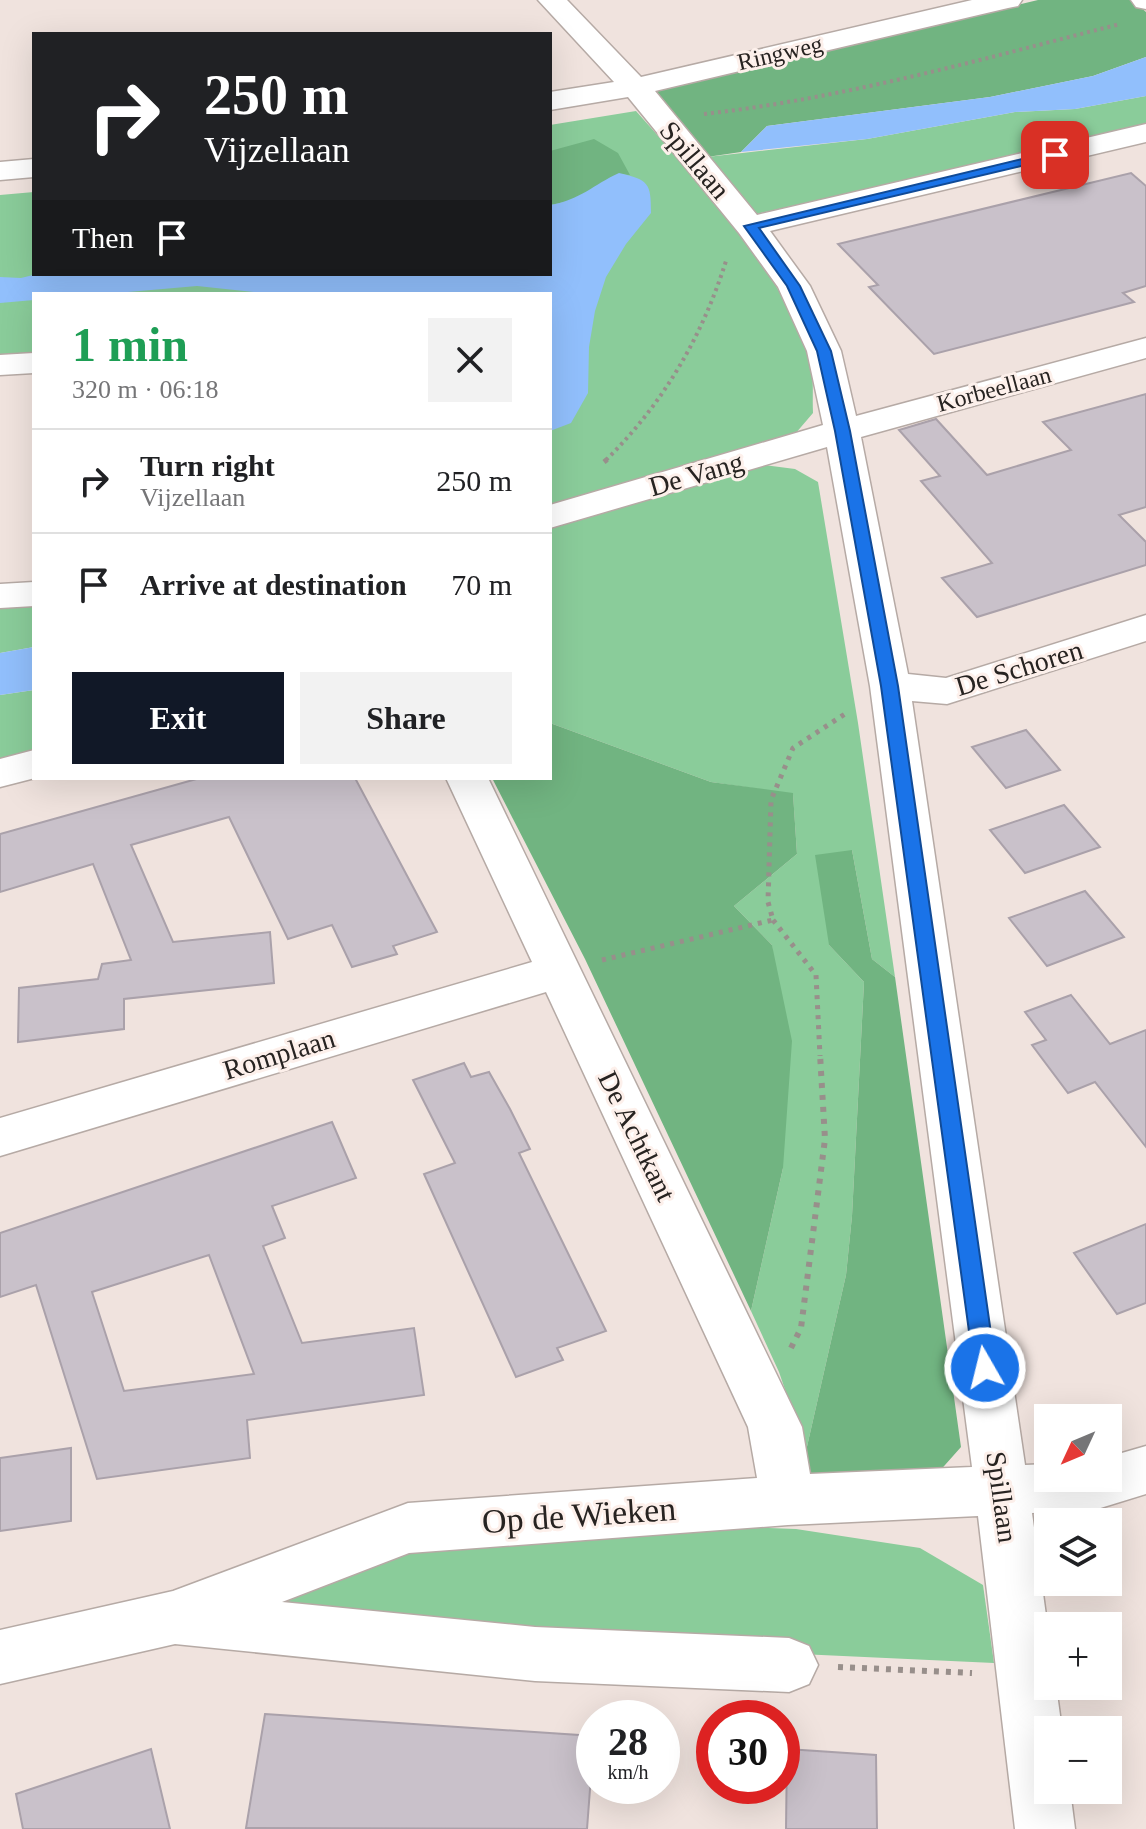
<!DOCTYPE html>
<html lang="en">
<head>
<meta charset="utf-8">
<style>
  body { margin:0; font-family:"Times New Roman",serif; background:#f2f2f2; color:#202124; height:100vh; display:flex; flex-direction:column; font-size:30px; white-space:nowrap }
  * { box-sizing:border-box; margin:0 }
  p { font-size:26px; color:#757577 }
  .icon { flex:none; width:44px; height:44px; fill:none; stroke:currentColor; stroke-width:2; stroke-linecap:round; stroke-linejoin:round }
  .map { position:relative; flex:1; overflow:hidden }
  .drawer { position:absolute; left:32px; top:292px; width:520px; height:488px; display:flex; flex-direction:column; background:#fff; border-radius:0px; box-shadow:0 8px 32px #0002 }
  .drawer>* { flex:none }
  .guide { position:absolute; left:32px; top:32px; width:520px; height:244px; border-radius:0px; box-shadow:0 8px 32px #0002; background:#202124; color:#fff; overflow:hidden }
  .needle { width:52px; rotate:226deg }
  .tools { position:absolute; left:1034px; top:1404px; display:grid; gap:16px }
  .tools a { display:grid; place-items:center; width:88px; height:88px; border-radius:0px; background:#fff; box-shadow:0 8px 32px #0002; font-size:40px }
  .speed { position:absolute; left:576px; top:1700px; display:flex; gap:16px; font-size:40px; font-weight:700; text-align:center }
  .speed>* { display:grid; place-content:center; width:104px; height:104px; border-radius:50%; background:#fff; box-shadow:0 8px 32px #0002; line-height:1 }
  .speed small { font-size:20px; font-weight:400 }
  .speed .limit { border:12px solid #d22; background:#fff; color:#111 }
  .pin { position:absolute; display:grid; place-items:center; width:68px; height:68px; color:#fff; margin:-34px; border-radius:16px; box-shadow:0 4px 12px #0006 }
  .me { position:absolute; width:88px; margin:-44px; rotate:352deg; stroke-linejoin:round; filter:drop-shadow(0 0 6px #0008) }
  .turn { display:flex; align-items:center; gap:28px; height:168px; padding:0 40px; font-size:36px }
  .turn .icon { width:104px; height:104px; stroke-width:2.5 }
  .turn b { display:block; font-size:56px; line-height:68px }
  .then { display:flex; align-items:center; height:76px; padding:0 40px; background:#0003; gap:16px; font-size:30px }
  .round { display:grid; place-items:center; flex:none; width:84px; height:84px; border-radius:0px; background:#f2f2f2 }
  .headline { display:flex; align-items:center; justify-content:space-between; height:136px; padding:0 40px }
  h1 { font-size:48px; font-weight:600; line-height:60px; color:#1e9e55 }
  .button { display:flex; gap:16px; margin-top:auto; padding:16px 40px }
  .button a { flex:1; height:92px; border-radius:0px; background:#111827; color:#fff; font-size:32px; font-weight:600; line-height:92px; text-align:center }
  .button a+a { background:#f2f2f2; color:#202124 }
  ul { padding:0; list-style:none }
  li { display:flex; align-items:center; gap:24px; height:104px; padding:0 40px; border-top:2px solid #e0e0e0 }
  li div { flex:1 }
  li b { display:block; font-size:30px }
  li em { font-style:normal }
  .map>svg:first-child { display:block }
  .green { fill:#8acc9a }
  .forest { fill:#71b481 }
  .water { fill:#91bffc }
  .building { fill:#c9c1ca; stroke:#aaa1aa; stroke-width:2; fill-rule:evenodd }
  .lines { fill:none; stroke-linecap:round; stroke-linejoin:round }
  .minor-casing { stroke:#b6aaa5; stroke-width:3 }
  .path-far2 { stroke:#988f8b; stroke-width:4; stroke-dasharray:3 4; stroke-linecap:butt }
  .path-far1 { stroke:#988f8b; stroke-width:5; stroke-dasharray:4 6; stroke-linecap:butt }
  .path { stroke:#988f8b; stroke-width:6; stroke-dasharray:5 7; stroke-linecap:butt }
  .minor { fill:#fff; fill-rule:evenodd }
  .route { fill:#1a73e8; stroke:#114b97; stroke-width:2 }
  .labels { text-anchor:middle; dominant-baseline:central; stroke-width:6; stroke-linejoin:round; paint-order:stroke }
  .far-street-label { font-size:24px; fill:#272321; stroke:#fdf0eb }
  .street-label { font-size:28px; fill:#272321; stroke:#fdf0eb }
  .near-street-label { font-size:34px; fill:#272321; stroke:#fdf0eb }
</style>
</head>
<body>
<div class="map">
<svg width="1146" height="1829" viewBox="0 0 1146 1829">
  <rect width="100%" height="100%" fill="#f0e3de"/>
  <g class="green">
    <path d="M1146,96V127L756,214L707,157L867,139L1015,112L1075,109Z"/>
    <path d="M636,111C701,185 772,258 808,351C815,368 812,394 813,413L795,434L550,505V294H34V355L0,357V195L34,192V274H550V125Z"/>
    <path d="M764,465L795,469L818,482L858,723L895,977L872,959L852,850L829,945L864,982L852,1216L846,1275L806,1451L779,1372L751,1311L783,1168L772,945L734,906L797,854L793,794L711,782L550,723V528Z"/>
    <path d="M34,604V647L0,653V605Z"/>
    <path d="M34,690V750L0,759V695Z"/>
    <path d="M678,1525L796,1529L920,1548L983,1585L994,1663L711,1650L234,1613L415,1546Z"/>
  </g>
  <g class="forest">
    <path d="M1038,0H1132L1146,12V57L1093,76L990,97L767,126L741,152L707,157L651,91Z"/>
    <path d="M594,139L618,153L630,175C608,171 601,188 583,196C573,200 561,203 550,205V151Z"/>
    <path d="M550,723L711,782L793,793L797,854L734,906L772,945L792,1041L783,1168L751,1311L585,959L492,778H550Z"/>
    <path d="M852,850L872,959L895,977L961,1447L921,1492L805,1493L806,1451L846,1275L852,1216L864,982L829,945L815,855Z"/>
  </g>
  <g class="water">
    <path d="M1146,57V96L1075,109L1015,112L867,139L741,152L767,126L990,97L1093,76Z"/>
    <path d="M619,173C649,180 651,183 651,213L626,244L606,277L595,311L589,347L588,393L571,423L550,431V294H272L197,286L105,294H34V300L0,303V277L21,278L37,274H550V205C580,200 593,185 619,173Z"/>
    <path d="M34,647V690L0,695V653Z"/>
  </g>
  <g class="building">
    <path d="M1131,173L1146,186V286L1123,293L1134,302L934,354L869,287L878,285L838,244Z"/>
    <path d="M1146,394V507L1119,515L1146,542V565L977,617L942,578L992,563L921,481L940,476L899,430L936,419L987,475L1071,450L1043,422Z"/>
    <path d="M1026,730L1060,770L1006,788L972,747Z"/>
    <path d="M200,778H355L437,932L393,946L397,954L352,967L332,925L288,939L229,817L131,845L173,942L270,932L274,983L124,999V1029L18,1042L19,988L98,979L102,964L131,960L93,864L0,892V834Z"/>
    <path d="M1064,805L1100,847L1025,873L990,830Z"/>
    <path d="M1085,891L1124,937L1047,966L1009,918Z"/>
    <path d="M1071,995L1110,1044L1146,1030V1147L1095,1082L1068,1093L1032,1045L1046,1040L1025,1012Z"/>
    <path d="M464,1063L471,1077L489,1072L510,1109L530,1149L519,1153L606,1331L557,1348L563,1360L516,1377L424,1174L455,1163L413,1080Z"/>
    <path d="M332,1122L356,1178L272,1206L285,1238L263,1246L302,1343L414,1328L424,1395L247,1420L250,1458L97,1479L36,1285L0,1297V1233ZM209,1255L254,1374L124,1391L92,1292Z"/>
    <path d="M1146,1224V1303L1117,1314L1074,1253Z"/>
    <path d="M71,1448V1521L0,1531V1458Z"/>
    <path d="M265,1714L594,1736L587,1829L246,1828Z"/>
    <path d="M151,1749L170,1829H23L16,1794Z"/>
    <path d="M787,1749L876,1755L877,1829H786Z"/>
  </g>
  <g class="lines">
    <g class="minor-casing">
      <g id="minor">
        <path d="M538,0H567L641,77L972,0H1022L1018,6L1008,8L655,91L757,215L1146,124V142L770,231L810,286L841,351L856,416L1146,338V358L861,437L908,674L946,678L1146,615V641L947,704L912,701L1025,1465L1048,1464V1478H1108V1457L1146,1446V1494L1094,1510L1032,1513L1048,1630V1686H1056L1062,1730H1048V1790H1070L1075,1829H1015L978,1516L788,1525L409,1553L282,1602L535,1627L789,1638L809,1646L818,1665L809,1684L789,1692L535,1681L175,1644L0,1684V1630L173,1591L408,1503L757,1478L748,1427L546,992L0,1156V1118L532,962L446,778H488L802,1427L810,1474L972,1467L870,686L827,447L550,528V505L823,425L807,351L778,287L739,233L628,97L550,110V92L614,82Z"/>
        <path d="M1131,0H1146V9L1136,7Z"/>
        <path d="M34,159V177L0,180V162Z"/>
        <path d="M34,353V373L0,375V355Z"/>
        <path d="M34,582V606L0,608V584Z"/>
        <path d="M34,750L35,778L0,787V759Z"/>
      </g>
    </g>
    <g class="path-far2">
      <path d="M704,114C846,98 982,59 1120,24"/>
      <path d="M606,460C663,404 702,337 726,261"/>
    </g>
    <g class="path-far1">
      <path d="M604,462L609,458"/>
      <path d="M773,920L816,975L820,1056"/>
      <path d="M602,960L773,920L768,902L771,800L793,748L848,712"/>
    </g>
    <g class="path">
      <path d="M791,1348L801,1328L825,1139L820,1054"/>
      <path d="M838,1667L972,1673"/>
    </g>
    <use href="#minor" class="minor"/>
  </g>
  <path class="route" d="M1055,151L1059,152V157L759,228L800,286L831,351L850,431L898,686L996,1368L992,1375L985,1378L977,1375L974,1368L881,686L835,431L817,351L787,286L744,226Z"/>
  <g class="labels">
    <g class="far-street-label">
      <text transform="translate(780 53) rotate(-13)">Ringweg</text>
      <text transform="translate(994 389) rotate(-15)">Korbeellaan</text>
    </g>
    <g class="street-label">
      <text transform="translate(695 160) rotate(50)">Spillaan</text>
      <text transform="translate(696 474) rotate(-16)">De Vang</text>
      <text transform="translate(1019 668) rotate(-17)">De Schoren</text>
      <text transform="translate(279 1054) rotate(-17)">Romplaan</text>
      <text transform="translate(637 1136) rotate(64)">De Achtkant</text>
      <text transform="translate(1002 1497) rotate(82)">Spillaan</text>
    </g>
    <g class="near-street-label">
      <text transform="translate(579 1515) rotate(-4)">Op de Wieken</text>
    </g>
  </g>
</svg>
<div class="tools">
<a><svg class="needle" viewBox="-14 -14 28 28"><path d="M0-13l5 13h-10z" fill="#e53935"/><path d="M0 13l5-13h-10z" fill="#757577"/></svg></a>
<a><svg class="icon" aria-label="layers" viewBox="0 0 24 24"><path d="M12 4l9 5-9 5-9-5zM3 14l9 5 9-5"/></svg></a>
<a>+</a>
<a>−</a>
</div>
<div class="speed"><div>28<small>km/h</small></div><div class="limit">30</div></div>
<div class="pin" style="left:1055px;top:155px;background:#d93025"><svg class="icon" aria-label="arrive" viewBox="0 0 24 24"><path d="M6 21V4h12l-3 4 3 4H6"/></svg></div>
<svg class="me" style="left:985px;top:1368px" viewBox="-20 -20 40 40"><circle r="17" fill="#1a73e8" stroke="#fff" stroke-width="3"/><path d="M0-11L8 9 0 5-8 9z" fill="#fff"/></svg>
<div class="guide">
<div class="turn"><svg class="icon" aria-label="right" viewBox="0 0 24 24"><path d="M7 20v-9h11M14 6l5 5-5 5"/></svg><div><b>250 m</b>Vijzellaan</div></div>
<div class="then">Then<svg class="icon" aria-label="arrive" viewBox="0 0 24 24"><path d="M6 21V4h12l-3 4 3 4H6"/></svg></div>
</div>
<section class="drawer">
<div class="headline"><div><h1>1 min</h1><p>320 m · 06:18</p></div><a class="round"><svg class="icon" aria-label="close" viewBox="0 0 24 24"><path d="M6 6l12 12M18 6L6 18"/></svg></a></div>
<ul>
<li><svg class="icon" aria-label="right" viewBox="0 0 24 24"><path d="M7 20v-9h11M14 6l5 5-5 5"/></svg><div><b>Turn right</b><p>Vijzellaan</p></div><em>250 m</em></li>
<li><svg class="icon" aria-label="arrive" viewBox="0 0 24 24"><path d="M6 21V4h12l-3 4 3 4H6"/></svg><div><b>Arrive at destination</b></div><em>70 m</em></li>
</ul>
<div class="button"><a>Exit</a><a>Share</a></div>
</section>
</div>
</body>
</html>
